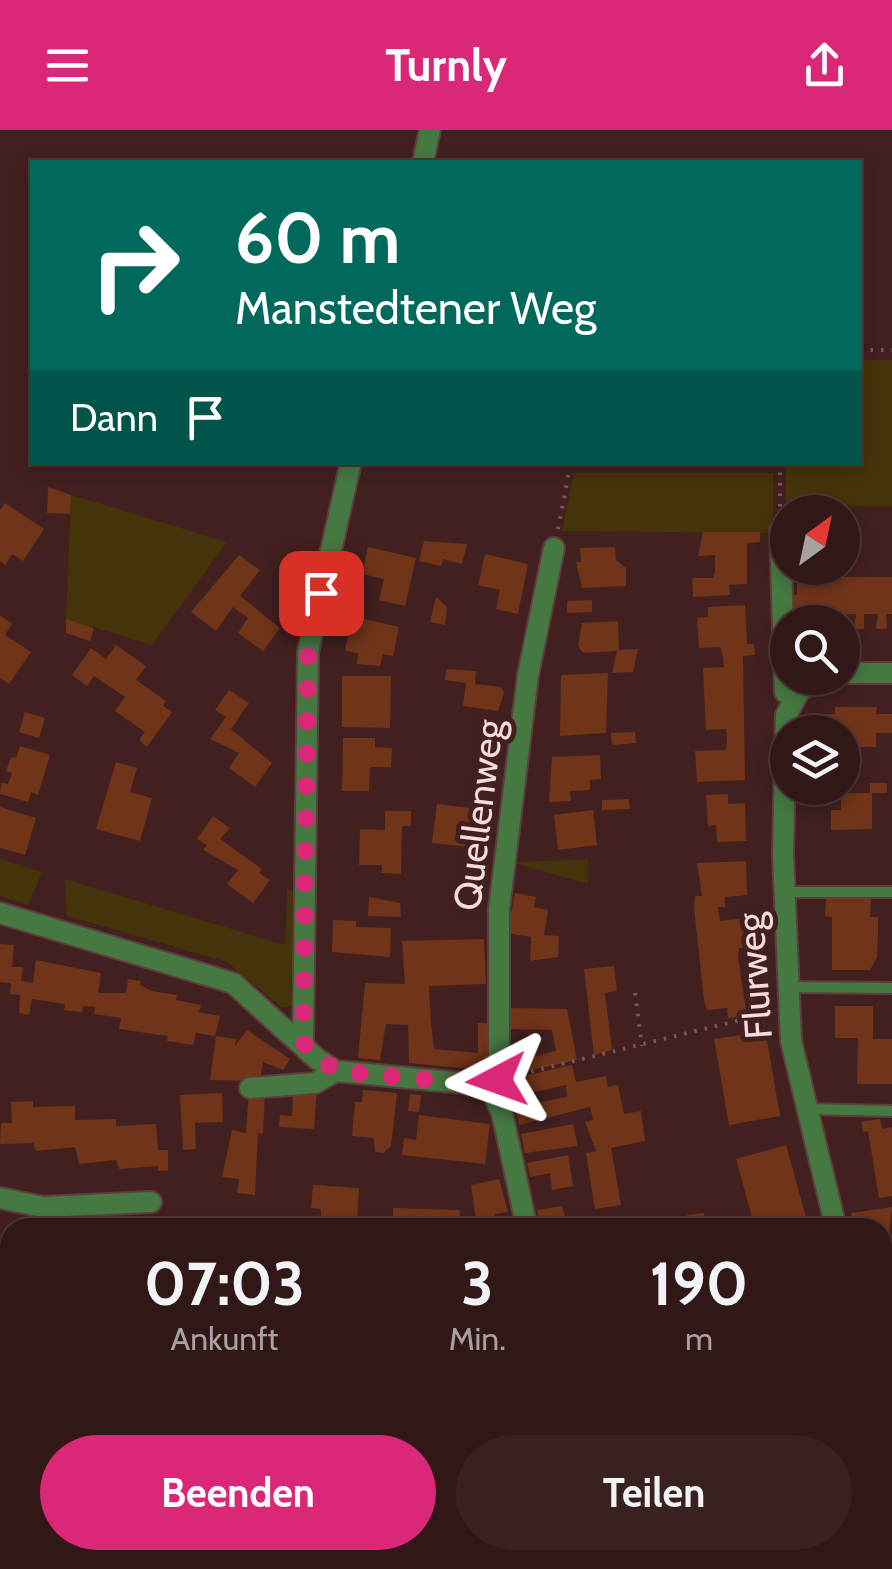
<!DOCTYPE html>
<html lang="de">
<head>
<meta charset="utf-8">
<style>
  body { margin:0; font-family:Cabin,sans-serif; background:#392120; color:#f1f3f6; height:100vh; display:flex; flex-direction:column; font-size:38px; white-space:nowrap }
  * { box-sizing:border-box; margin:0 }
  p { font-size:32px; color:#a8a0a1 }
  .icon { flex:none; width:55px; height:55px; fill:none; stroke:currentColor; stroke-width:2; stroke-linecap:round; stroke-linejoin:round }
  .map { position:relative; flex:1; overflow:hidden }
  .sheet { position:absolute; left:0px; top:1088px; width:892px; height:352px; display:flex; flex-direction:column; background:#311817; border-radius:30px 30px 0 0; box-shadow:0 5px 15px #0003,0 0 0 2px #4c3736 }
  .sheet>* { flex:none }
  .top-card { position:absolute; left:30px; top:30px; width:832px; height:305px; border-radius:0px; box-shadow:0 5px 15px #0003,0 0 0 2px #4c3736; background:#00695c; color:#fff; overflow:hidden }
  .needle { width:65px; rotate:33deg }
  .fabs { position:absolute; left:770px; top:365px; display:grid; gap:20px }
  .fabs a { display:grid; place-items:center; width:90px; height:90px; border-radius:50%; background:#311817; box-shadow:0 5px 15px #0003,0 0 0 2px #4c3736; font-size:50px }
  .pin { position:absolute; display:grid; place-items:center; width:85px; height:85px; color:#fff; margin:-42px; border-radius:20px; box-shadow:0 5px 15px #0006 }
  .me { position:absolute; width:110px; margin:-55px; rotate:266deg; stroke-linejoin:round; filter:drop-shadow(0 0 8px #0008) }
  .turn { display:flex; align-items:center; gap:35px; height:210px; padding:0 40px; font-size:45px }
  .turn .icon { width:130px; height:130px; stroke-width:2.5 }
  .turn b { display:block; font-size:70px; line-height:85px }
  .then { display:flex; align-items:center; height:95px; padding:0 40px; background:#0003; gap:20px; font-size:38px }
  .eta { display:flex; justify-content:space-evenly; align-items:center; height:170px; text-align:center }
  .eta b { font-size:60px; font-weight:700; line-height:70px }
  .action { display:flex; gap:20px; margin-top:auto; padding:20px 40px }
  .action a { flex:1; height:115px; border-radius:60px; background:#db2777; color:#fff; font-size:40px; font-weight:700; line-height:115px; text-align:center }
  .action a+a { background:#392120; color:#f1f3f6 }
  header { display:flex; justify-content:space-between; align-items:center; height:130px; padding:0 40px; background:#db2777; color:#fff; font-size:45px; font-weight:700 }
  .map>svg:first-child { display:block }
  .green { fill:#453309 }
  .building { fill:#703419 }
  .lines { fill:none; stroke-linecap:round; stroke-linejoin:round }
  .lane-casing { stroke:#5e3e3d; stroke-width:14 }
  .street-casing { stroke:#5e3e3d; stroke-width:24 }
  .path { stroke:#775958; stroke-width:4; stroke-dasharray:2.5 8; stroke-linecap:butt }
  .lane { stroke:#467842; stroke-width:10 }
  .street { stroke:#467842; stroke-width:20 }
  .route { stroke:#db2777; stroke-width:18; stroke-dasharray:0 32.4 }
  .labels { text-anchor:middle; dominant-baseline:central; stroke-width:10; stroke-linejoin:round; paint-order:stroke }
  .street-label { font-size:38px; fill:#f4dddb; stroke:#41201f }
</style>
</head>
<body>
<header><svg class="icon" aria-label="menu" viewBox="0 0 24 24"><path d="M4 6h16M4 12h16M4 18h16"/></svg>Turnly<svg class="icon" aria-label="share" viewBox="0 0 24 24"><path d="M12 15V3M7 8l5-5 5 5M5 13v7h14v-7"/></svg></header>
<div class="map">
<svg width="892" height="1439" viewBox="0 0 892 1439">
  <rect width="100%" height="100%" fill="#41201f"/>
  <g class="green">
    <path d="M860,230H892V376L786,375V333L860,332Z"/>
    <path d="M574,343H773V403L562,401Z"/>
    <path d="M71,365L227,412L152,515L66,489Z"/>
    <path d="M0,729L42,742L28,775L0,766Z"/>
    <path d="M588,729V754L514,733L515,732Z"/>
    <path d="M65,749L285,815L287,759L293,762L291,876L282,878L227,832L67,786Z"/>
  </g>
  <g class="building">
    <path d="M48,357L71,365L70,384L47,383Z"/>
    <path d="M5,373L44,399L23,431L12,424L5,435L0,431V380Z"/>
    <path d="M703,402H760V412L747,413V454L729,455L730,465L693,467L692,448H713L715,442V425L698,426Z"/>
    <path d="M424,411L467,414L462,434L443,429L441,436L419,431Z"/>
    <path d="M368,417L416,428L405,476L379,470L384,449L362,444Z"/>
    <path d="M615,417L616,430L626,438V456L582,458L576,432H581L580,418Z"/>
    <path d="M485,424L528,434L518,484L496,479L500,460L478,455Z"/>
    <path d="M239,425L260,440L240,466L280,498L263,521L238,503L248,488L233,477L216,501L191,482Z"/>
    <path d="M797,447H892V484H886L887,499H876L878,484H864V499H854L856,484H842V492H833V484H819L820,492H811V484H787V465H797Z"/>
    <path d="M436,467L447,477L445,495L430,492Z"/>
    <path d="M592,470V482L567,483V471Z"/>
    <path d="M745,475L747,514H754L755,525L743,526L745,650L697,652L695,621L726,620L727,609L726,599L706,600L703,538L724,537L723,527L720,517L699,518L697,488L708,487V477Z"/>
    <path d="M0,485L12,494L5,505L31,522L9,554L0,548Z"/>
    <path d="M352,486L399,497L393,526L383,524L380,536L357,534L358,523L345,521Z"/>
    <path d="M66,489L94,498L90,511L66,503Z"/>
    <path d="M618,491L619,520L638,519L633,542L612,543L617,521L583,523L578,516L582,493Z"/>
    <path d="M116,515L146,536L136,550L166,571L163,576L172,582L147,617L139,610L145,602L115,581L125,567L94,546L87,556L72,545L91,518L106,529Z"/>
    <path d="M446,539L476,541L475,554L501,557L504,563L498,581L463,576L466,553L445,550Z"/>
    <path d="M608,543L606,603L560,606L561,545Z"/>
    <path d="M342,546H391L390,598L342,597Z"/>
    <path d="M229,560L249,573L231,599L272,633L255,657L229,638L239,623L210,609L226,587L215,580Z"/>
    <path d="M835,577H877L876,584H892V603H876V617H842V602H814V584H835Z"/>
    <path d="M25,582L45,588L39,608L19,602Z"/>
    <path d="M635,602L636,613L612,615L611,603Z"/>
    <path d="M343,608H375V617L392,618L391,637H370L369,661H342Z"/>
    <path d="M20,616L50,625L38,665L31,662L28,672L0,664L1,653L8,654L12,643L6,641L11,627L16,628Z"/>
    <path d="M600,625L601,649L590,650V660L570,661L571,671L549,672L552,627Z"/>
    <path d="M116,632L137,638L130,662L152,668L140,711L96,699Z"/>
    <rect x="870" y="653" width="17" height="10"/>
    <path d="M841,663H872V699L831,700V680H841Z"/>
    <path d="M728,664V674L745,673L746,711L717,712L716,695L708,696L706,665Z"/>
    <path d="M629,669L630,679L602,680V670Z"/>
    <path d="M437,674L478,679L469,717L432,713Z"/>
    <path d="M0,677L36,688L25,725L0,718Z"/>
    <path d="M593,680L597,715L558,720L554,685Z"/>
    <path d="M385,681H411V696H402L401,744L382,743V735H359L360,699L385,700Z"/>
    <path d="M213,686L230,698L220,709L262,739L259,743L270,750L253,773L227,754L238,740L203,720L207,715L197,709Z"/>
    <path d="M746,731L747,765L725,767V777H718L720,791L745,788L749,817L739,818L738,827L747,886L728,888L727,878L707,880L704,870L694,778L695,766H702L697,733Z"/>
    <path d="M515,763L536,767L534,777L548,780L544,805L559,806L558,827L530,831L531,807L507,803Z"/>
    <path d="M369,767L400,773L401,787L368,786Z"/>
    <path d="M826,769H871L870,787H878V806L877,827L870,840H832V787L825,786Z"/>
    <path d="M333,790L356,791V797L391,798L390,827L332,822Z"/>
    <path d="M484,809L486,854L429,856L431,893L434,919L478,923V893H492V941L409,933L408,895L386,894L380,930L358,928L365,853L405,854L402,811Z"/>
    <path d="M0,814L14,815L12,837H23L21,851L33,853L36,830L101,843L98,863H126L128,849L141,851L140,855L152,861L177,865L176,870L201,875L199,882L220,886L215,906L196,903L193,915L167,911L168,906L119,899L121,888L94,884L95,877L83,876L82,882L64,880L65,874L32,869L29,885L19,883L20,865L10,864L11,853L0,852Z"/>
    <path d="M614,836L617,861L605,863L612,920L594,925L584,839Z"/>
    <path d="M835,876H873V909H892V954H857L858,908H835Z"/>
    <path d="M509,878L567,879L577,930L522,942L519,927L508,929V916L527,914L529,928L556,921L552,900L508,899Z"/>
    <path d="M763,886L780,986L729,995L714,909L742,905L740,892Z"/>
    <path d="M247,900L290,929L283,940L263,932L260,951L210,950L216,906L236,909L235,916Z"/>
    <path d="M572,935L576,952L606,946L608,957L618,955L624,984L641,981L645,1011L611,1018L621,1075L595,1079L586,1023L596,1021L585,992L593,990L590,977L519,995L515,977L567,967L566,955L513,967L509,949Z"/>
    <path d="M317,957L314,999L279,997L280,985L292,986L293,960Z"/>
    <path d="M363,960L397,963L391,1016L383,1023L375,1022L374,1008L352,1006L355,972H362Z"/>
    <path d="M249,961L265,962L263,1004L258,1003L255,1065L237,1063L239,1049L222,1047L232,1000L246,1003Z"/>
    <path d="M222,963L223,992L195,993L196,1019L183,1020L180,965Z"/>
    <path d="M410,964L421,965L419,982L408,981Z"/>
    <path d="M33,971V977L75,976V990L116,989V996L156,994L158,1020H168V1041H158V1036L119,1039L116,1030L79,1034L75,1017L36,1021L33,1013L0,1014L1,993H12L11,972Z"/>
    <path d="M419,985L490,994L485,1034L402,1025L404,1008L416,1010Z"/>
    <path d="M880,989L882,999L892,997V1066L879,1068L868,1001L863,1002L861,992Z"/>
    <path d="M573,994L578,1016L525,1023L521,1004Z"/>
    <path d="M786,1015L809,1098H755L736,1029Z"/>
    <path d="M568,1025L573,1056L552,1060L550,1043L530,1047L527,1033Z"/>
    <path d="M499,1049L508,1082L495,1084L497,1098H477L471,1055Z"/>
    <path d="M313,1055L359,1058L357,1092L321,1090V1079L311,1078Z"/>
    <path d="M562,1076L567,1094L579,1092L580,1098L540,1097L537,1080Z"/>
    <path d="M892,1077L889,1103L882,1104V1098H854L851,1083Z"/>
    <path d="M393,1078L460,1080L459,1098H393Z"/>
    <path d="M704,1083V1098H688L687,1085Z"/>
    <path d="M675,1090L676,1098H629V1095Z"/>
    <rect x="0" y="1128" width="10" height="42"/>
    <path d="M882,1252H889L891,1281H882Z"/>
    <path d="M0,1283L10,1285V1328L5,1329H0Z"/>
    <rect x="882" y="1347" width="10" height="55"/>
    <path d="M59,1430L58,1439H13L16,1430Z"/>
    <path d="M114,1430H172L171,1439H129L130,1435Z"/>
    <path d="M264,1430H284L282,1439H262Z"/>
    <path d="M297,1430H352L349,1439L296,1437Z"/>
    <path d="M575,1430H606L608,1439H576Z"/>
  </g>
  <g class="lines">
    <g class="lane-casing">
      <g id="lane">
        <path d="M785,762H892"/>
        <path d="M789,857L892,858"/>
        <path d="M807,979L892,981"/>
      </g>
    </g>
    <g class="street-casing">
      <g id="street">
        <path d="M423,32L430,0"/>
        <path d="M780,402L785,562L794,568"/>
        <path d="M842,543H892"/>
        <path d="M821,548L800,560L786,585L783,725L791,911L836,1098"/>
        <path d="M0,783L233,853L317,929L336,941L473,954L492,961L502,983L527,1098"/>
        <path d="M303,913L308,522L351,332"/>
        <path d="M250,958L315,953L336,941"/>
        <path d="M492,961L499,936V779L528,545L554,418"/>
        <path d="M0,1068L43,1077L151,1072"/>
        <path d="M882,1222L892,1221"/>
        <path d="M0,1359L10,1361"/>
        <path d="M547,1430V1439"/>
      </g>
    </g>
    <g class="path">
      <path d="M860,220H892"/>
      <path d="M780,332V383"/>
      <path d="M558,399L571,332"/>
      <path d="M635,863L642,916"/>
      <path d="M521,944L769,883"/>
      <path d="M0,1246L10,1245"/>
      <path d="M85,1439L86,1430"/>
      <path d="M855,1439V1430"/>
    </g>
    <use href="#lane" class="lane"/>
    <use href="#street" class="street"/>
  </g>
  <g class="lines">
    <path class="route" d="M321,463L308,522L303,913L336,941L473,954L492,962L497,950"/>
  </g>
  <g class="labels">
    <g class="street-label">
      <text transform="translate(478 685) rotate(-83)">Quellenweg</text>
      <text transform="translate(754 846) rotate(-94)">Flurweg</text>
    </g>
  </g>
</svg>
<div class="fabs">
<a><svg class="needle" viewBox="-14 -14 28 28"><path d="M0-13l5 13h-10z" fill="#e53935"/><path d="M0 13l5-13h-10z" fill="#a8a0a1"/></svg></a>
<a><svg class="icon" aria-label="search" viewBox="0 0 24 24"><circle cx="10" cy="10" r="6"/><path d="M15 15l6 6"/></svg></a>
<a><svg class="icon" aria-label="layers" viewBox="0 0 24 24"><path d="M12 4l9 5-9 5-9-5zM3 14l9 5 9-5"/></svg></a>
</div>
<div class="pin" style="left:321px;top:463px;background:#d93025"><svg class="icon" aria-label="arrive" viewBox="0 0 24 24"><path d="M6 21V4h12l-3 4 3 4H6"/></svg></div>
<svg class="me" style="left:497px;top:950px" viewBox="-20 -20 40 40"><path d="M0-17L14 15 0 8-14 15z" fill="#db2777" stroke="#fff" stroke-width="4"/></svg>
<div class="top-card">
<div class="turn"><svg class="icon" aria-label="right" viewBox="0 0 24 24"><path d="M7 20v-9h11M14 6l5 5-5 5"/></svg><div><b>60 m</b>Manstedtener Weg</div></div>
<div class="then">Dann<svg class="icon" aria-label="arrive" viewBox="0 0 24 24"><path d="M6 21V4h12l-3 4 3 4H6"/></svg></div>
</div>
<section class="sheet">
<div class="eta">
<div><b>07:03</b><p>Ankunft</p></div>
<div><b>3</b><p>Min.</p></div>
<div><b>190</b><p>m</p></div>
</div>
<div class="action"><a>Beenden</a><a>Teilen</a></div>
</section>
</div>
</body>
</html>
